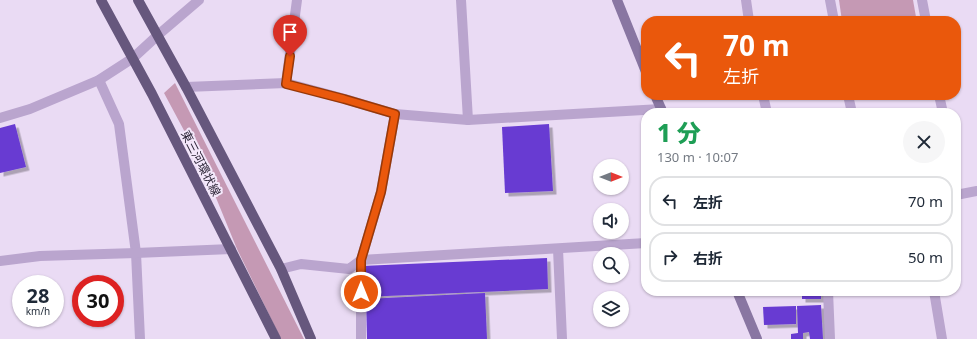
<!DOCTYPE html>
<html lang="ja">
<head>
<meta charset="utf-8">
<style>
  body { margin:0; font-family:"Noto Sans","Noto Sans JP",sans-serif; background:#f6f6f7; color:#1f2937; height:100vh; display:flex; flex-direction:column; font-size:15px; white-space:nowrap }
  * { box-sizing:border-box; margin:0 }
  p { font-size:13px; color:#747a83 }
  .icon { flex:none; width:22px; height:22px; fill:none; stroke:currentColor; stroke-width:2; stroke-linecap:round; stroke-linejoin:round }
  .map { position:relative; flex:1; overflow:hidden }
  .details { position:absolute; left:641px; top:108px; width:320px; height:188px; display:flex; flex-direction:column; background:#fff; border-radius:16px; box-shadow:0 1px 3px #0004 }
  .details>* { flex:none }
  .guide { position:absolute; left:641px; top:16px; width:320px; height:84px; border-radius:16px; box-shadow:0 1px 3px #0004; background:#ea580c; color:#fff; overflow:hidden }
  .needle { width:26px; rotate:90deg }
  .buttons { position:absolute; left:593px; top:159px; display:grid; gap:8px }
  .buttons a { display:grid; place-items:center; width:36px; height:36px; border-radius:50%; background:#fff; box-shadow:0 1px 3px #0004; font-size:20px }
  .speed { position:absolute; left:12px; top:275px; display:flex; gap:8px; font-size:20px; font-weight:700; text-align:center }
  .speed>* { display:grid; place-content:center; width:52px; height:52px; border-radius:50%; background:#fff; box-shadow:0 1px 3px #0004; line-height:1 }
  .speed small { font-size:10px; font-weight:400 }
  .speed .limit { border:6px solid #d22; background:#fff; color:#111 }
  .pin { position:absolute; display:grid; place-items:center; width:34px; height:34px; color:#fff; margin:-41px -17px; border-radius:50% 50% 50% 0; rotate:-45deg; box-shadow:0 0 4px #0007 }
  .pin .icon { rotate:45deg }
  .me { position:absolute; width:44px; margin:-22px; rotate:0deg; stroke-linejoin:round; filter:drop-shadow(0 0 3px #0008) }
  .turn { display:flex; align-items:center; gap:14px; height:84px; padding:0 16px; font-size:18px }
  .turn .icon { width:52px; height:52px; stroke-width:2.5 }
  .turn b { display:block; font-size:28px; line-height:34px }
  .round { display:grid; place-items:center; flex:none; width:42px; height:42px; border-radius:21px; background:#f6f6f7 }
  .head { display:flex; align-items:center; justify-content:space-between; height:68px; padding:0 16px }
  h1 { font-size:24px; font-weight:800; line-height:30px; color:#1e9e55 }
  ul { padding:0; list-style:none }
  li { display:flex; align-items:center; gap:12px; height:50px; margin:0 8px 6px; padding:0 8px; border:2px solid #e0e1e3; border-radius:16px }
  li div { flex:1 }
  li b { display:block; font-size:15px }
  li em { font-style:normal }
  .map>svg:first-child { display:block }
  .green { fill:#c599b4 }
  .building { fill:#683bd2; filter:url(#shadow) }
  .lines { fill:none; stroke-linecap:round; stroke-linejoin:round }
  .street { stroke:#baa5ce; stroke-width:10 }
  .secondary { stroke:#8976a2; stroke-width:10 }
  .primary { stroke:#66577d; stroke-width:10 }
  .route-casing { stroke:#983908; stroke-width:10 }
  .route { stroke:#ea580c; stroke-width:7 }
  .labels { text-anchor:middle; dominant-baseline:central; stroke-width:4; stroke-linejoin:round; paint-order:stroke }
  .street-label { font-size:12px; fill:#2e2739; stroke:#f4e8fb }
</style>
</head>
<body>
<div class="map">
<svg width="977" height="339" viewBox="0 0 977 339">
  <defs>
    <filter id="shadow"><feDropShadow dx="3.5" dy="3.5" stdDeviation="0" flood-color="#0004"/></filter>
  </defs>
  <rect width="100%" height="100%" fill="#eadbf4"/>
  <g class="green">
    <path d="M839,0H913L916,17L896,21H842Z"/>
    <path d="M175,83L304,339H281L237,249L203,166L164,93Z"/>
  </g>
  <g class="building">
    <path d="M15,124L26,167L0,173V128Z"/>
    <path d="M549,124L553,191L505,193L502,127Z"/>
    <path d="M547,258L548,289L363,297L362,266Z"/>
    <rect x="802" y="291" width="19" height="8"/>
    <path d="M485,293L487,339H367L366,299Z"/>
    <path d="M821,305L823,339H810L809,332L803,333V339H791V334L798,333L797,306Z"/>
    <path d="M796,306V324L764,325L763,307Z"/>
  </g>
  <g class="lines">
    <g class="street">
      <path d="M461,0L468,120"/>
      <path d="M746,0L749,21"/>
      <path d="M830,0L834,21"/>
      <path d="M922,0L926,21"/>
      <path d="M99,80L119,124L136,253L140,339"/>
      <path d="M286,83L297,0"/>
      <path d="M186,87L286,83L345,99L395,114L468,120L661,109"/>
      <path d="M763,95L767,113"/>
      <path d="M848,95L852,113"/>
      <path d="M939,95L943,113"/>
      <path d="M0,118L30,109L99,80L133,58L158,35L199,0"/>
      <path d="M956,195L977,191"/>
      <path d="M558,249L562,339"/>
      <path d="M0,261L40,256L136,253L231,249"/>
      <path d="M281,269L301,264L349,269L361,260L646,243"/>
      <path d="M828,291L830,339"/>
      <path d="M934,291L942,339"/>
      <path d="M361,339V260L381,192L395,114"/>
    </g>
    <g class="secondary">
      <path d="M617,0L646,72"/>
      <path d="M655,95L663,113"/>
      <path d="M737,291L757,339"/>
    </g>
    <g class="primary">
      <path d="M101,0L152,94L276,339"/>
      <path d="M138,0L186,87L281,269L311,339"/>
    </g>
  </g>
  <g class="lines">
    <g class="route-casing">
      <path id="route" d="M290,56L286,84L344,99L395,114L381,192L361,260V292"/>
    </g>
    <use href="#route" class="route"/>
  </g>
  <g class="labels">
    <g class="street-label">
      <text transform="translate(201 163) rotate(63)">東三河環状線</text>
    </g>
  </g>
</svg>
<div class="buttons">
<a><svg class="needle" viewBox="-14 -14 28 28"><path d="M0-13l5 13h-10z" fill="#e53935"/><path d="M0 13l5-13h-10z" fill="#747a83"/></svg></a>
<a><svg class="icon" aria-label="sound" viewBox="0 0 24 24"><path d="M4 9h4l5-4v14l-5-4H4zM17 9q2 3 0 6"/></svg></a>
<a><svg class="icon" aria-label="search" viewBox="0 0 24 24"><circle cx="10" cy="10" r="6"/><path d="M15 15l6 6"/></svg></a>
<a><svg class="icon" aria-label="layers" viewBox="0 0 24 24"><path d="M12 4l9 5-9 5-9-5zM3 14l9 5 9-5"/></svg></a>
</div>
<div class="speed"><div>28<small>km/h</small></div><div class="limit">30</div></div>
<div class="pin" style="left:290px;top:56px;background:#d93025"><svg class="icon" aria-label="arrive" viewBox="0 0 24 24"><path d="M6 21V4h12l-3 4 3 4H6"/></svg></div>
<svg class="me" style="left:361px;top:292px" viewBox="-20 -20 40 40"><circle r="17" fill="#ea580c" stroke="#fff" stroke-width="3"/><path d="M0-11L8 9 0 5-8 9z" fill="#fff"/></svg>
<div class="guide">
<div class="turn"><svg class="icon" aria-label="left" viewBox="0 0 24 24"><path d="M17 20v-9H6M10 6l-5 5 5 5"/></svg><div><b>70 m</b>左折</div></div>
</div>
<section class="details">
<div class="head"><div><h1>1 分</h1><p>130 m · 10:07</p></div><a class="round"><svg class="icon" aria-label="close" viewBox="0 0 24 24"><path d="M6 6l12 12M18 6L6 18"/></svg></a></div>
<ul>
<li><svg class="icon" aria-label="left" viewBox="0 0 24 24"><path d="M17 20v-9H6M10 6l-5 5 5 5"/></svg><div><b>左折</b></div><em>70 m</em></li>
<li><svg class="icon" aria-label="right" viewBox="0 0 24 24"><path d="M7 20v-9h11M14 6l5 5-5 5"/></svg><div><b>右折</b></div><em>50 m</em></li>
</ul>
</section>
</div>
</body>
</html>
